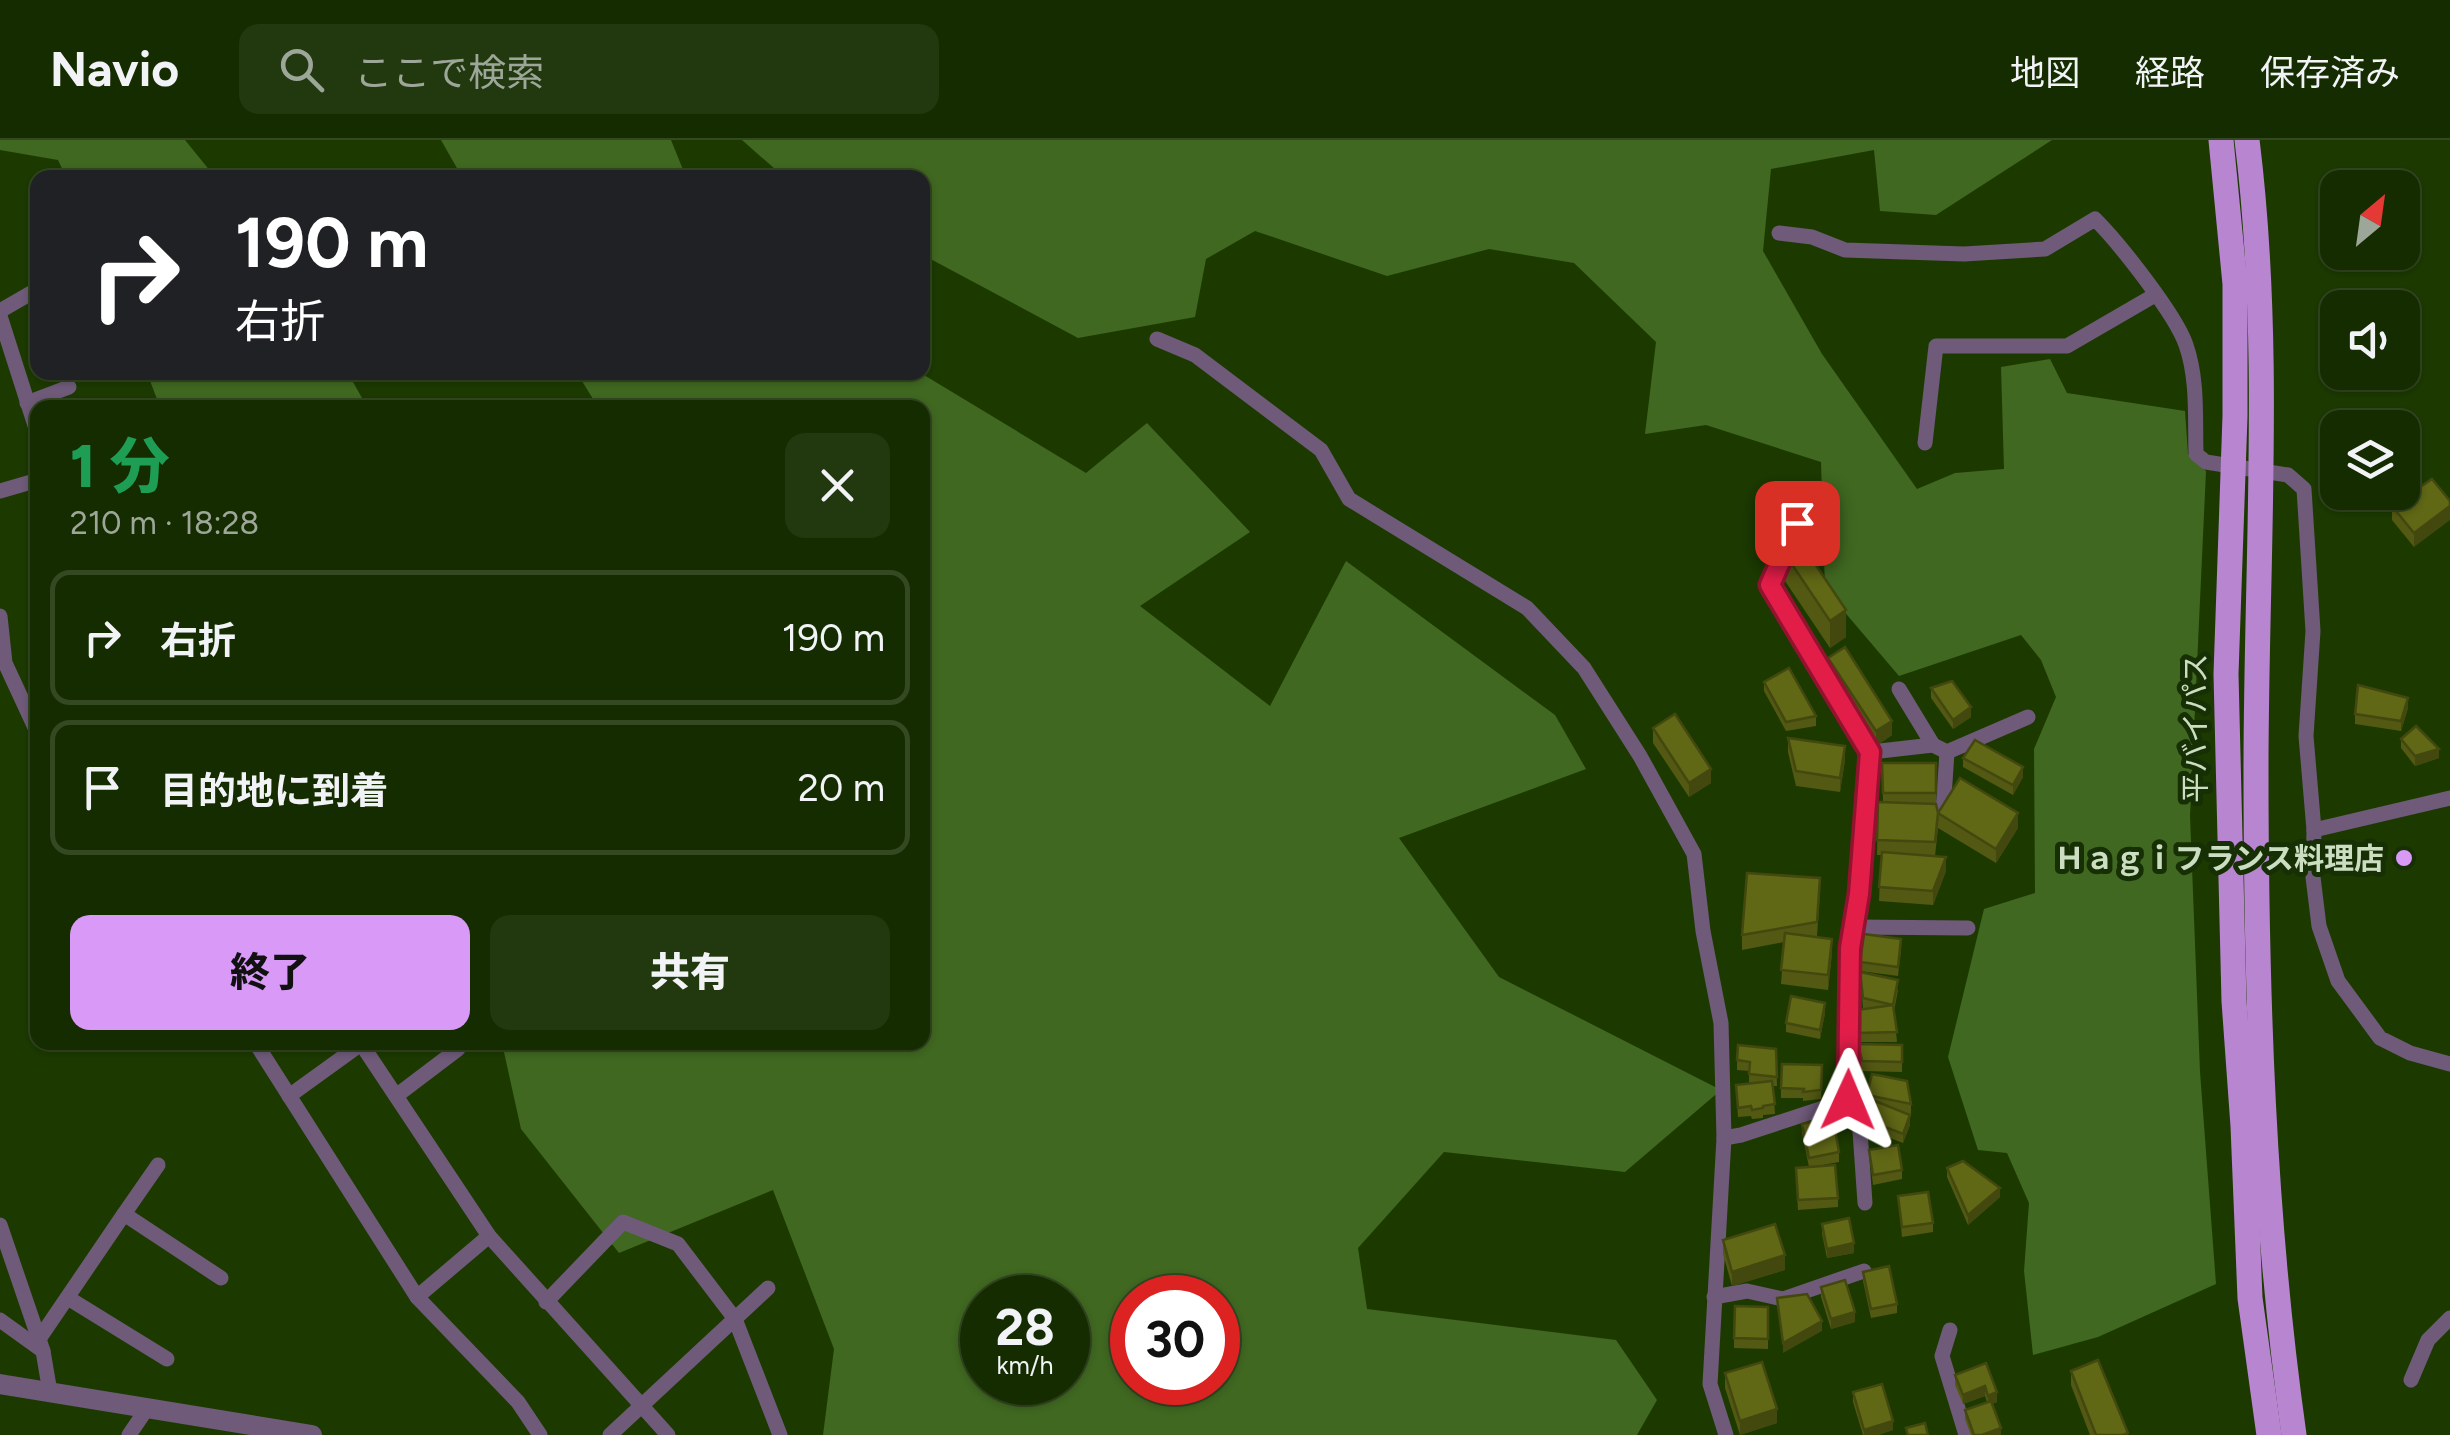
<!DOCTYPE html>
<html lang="ja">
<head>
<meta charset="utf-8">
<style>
  body { margin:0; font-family:Figtree,"Noto Sans JP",sans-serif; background:#22380f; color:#f1f3f6; height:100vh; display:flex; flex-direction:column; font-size:38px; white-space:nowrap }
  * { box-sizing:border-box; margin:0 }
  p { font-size:32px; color:#9da799 }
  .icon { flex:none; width:55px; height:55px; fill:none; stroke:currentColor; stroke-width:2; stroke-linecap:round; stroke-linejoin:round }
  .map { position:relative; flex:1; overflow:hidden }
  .side { position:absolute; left:30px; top:260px; width:900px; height:650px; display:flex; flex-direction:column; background:#152c00; border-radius:20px; box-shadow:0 2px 8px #0004,0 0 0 2px #344822 }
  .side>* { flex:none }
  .guide { position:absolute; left:30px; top:30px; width:900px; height:210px; border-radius:20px; box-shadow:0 2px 8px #0004,0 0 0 2px #344822; background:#202124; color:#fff; overflow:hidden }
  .needle { width:65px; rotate:29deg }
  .controls { position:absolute; left:2320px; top:30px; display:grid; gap:20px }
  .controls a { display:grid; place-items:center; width:100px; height:100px; border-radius:20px; background:#152c00; box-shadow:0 2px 8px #0004,0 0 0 2px #344822; font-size:50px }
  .speed { position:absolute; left:960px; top:1135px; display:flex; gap:20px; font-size:50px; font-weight:700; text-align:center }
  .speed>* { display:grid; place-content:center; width:130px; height:130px; border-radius:50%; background:#152c00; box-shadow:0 2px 8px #0004,0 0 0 2px #344822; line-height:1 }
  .speed small { font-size:25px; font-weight:400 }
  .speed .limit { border:15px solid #d22; background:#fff; color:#111 }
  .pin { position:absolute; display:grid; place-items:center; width:85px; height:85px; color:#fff; margin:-42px; border-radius:20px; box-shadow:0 5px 15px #0006 }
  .me { position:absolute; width:110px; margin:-55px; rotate:1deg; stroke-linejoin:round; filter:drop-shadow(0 0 8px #0008) }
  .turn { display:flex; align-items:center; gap:35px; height:210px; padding:0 40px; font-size:45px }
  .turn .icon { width:130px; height:130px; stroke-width:2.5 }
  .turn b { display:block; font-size:70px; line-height:85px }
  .round { display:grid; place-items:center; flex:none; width:105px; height:105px; border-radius:20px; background:#22380f }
  .headline { display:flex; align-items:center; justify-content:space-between; height:170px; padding:0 40px }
  h1 { font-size:60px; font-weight:800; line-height:75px; color:#1e9e55 }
  .primary-button { display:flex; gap:20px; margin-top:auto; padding:20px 40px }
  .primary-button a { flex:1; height:115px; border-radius:20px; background:#d99af7; color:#111; font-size:40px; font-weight:800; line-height:115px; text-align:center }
  .primary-button a+a { background:#22380f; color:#f1f3f6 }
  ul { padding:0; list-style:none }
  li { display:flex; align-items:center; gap:30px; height:135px; margin:0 20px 15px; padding:0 20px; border:5px solid #344822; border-radius:20px }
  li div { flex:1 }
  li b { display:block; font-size:38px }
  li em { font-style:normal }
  header { display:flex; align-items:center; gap:60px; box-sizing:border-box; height:140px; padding:0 50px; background:#152c00; border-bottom:2px solid #344822 }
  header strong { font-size:48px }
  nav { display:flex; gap:55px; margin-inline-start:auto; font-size:35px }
  .search { width:700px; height:90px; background:#22380f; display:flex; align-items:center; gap:25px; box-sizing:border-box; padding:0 35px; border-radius:20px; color:#9da799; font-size:38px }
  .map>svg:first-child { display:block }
  .green { fill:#406821; fill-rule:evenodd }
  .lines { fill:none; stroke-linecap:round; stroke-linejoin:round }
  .minor { stroke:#6f5a7a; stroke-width:15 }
  .tertiary { stroke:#6f5a7a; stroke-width:20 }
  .trunk { stroke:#b886d0; stroke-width:25 }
  .wall { fill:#535912 }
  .shaded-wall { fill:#43480f }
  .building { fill:#606715; stroke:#43480f; stroke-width:2.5 }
  .route-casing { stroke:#92132f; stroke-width:25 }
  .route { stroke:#e11d48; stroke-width:18 }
  .poi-dot { fill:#d99af7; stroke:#172f05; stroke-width:4 }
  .labels { text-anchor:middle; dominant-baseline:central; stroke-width:10; stroke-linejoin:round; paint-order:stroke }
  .street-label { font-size:30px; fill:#cbdec1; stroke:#172f05 }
  .poi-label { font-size:30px; font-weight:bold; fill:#cbdec1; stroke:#172f05; text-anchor:end }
</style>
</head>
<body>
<header>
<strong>Navio</strong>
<div class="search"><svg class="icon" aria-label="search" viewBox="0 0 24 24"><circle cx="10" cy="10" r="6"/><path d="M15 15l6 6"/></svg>ここで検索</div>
<nav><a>地図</a><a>経路</a><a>保存済み</a></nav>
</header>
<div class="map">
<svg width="2450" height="1295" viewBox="0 0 2450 1295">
  <rect width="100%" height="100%" fill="#1c3a00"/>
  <g class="green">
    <path d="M0,0H185L215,37H66L58,20L0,10Z"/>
    <path d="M441,0H671L686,37H462Z"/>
    <path d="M742,0H2052L1936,75L1880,71L1874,10L1771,29L1763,111L1822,214L1917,349L1955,333L2004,329L2001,227L2050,219L2067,253L2185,271L2188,314L2206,331L2190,676L2200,932L2216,1144L2098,1197L2033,1215L2024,1131L2029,1063L2007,1013L1978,1010L1948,917L1984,769L2035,753L2034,609L2056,557L2041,520L2021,495L1899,536L1825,449L1821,322L1706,285L1645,294L1656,202L1574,123L1489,109L1387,136L1255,91L1206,119L1195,177L1078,198L923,115L922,38L784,37Z"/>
    <path d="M919,232L1086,333L1147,283L1250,392L1140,466L1270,566L1346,421L1555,575L1586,629L1399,698L1499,837L1721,950L1625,1032L1444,1012L1358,1108L1367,1169L1616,1200L1657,1260L1637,1295H823L834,1209L773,1050L619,1113L521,989L502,903L922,902V268L598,267L577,233ZM982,1158H1068V1242H982ZM1132,1158H1218V1242H1132Z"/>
    <path d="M147,233H348L367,267H160Z"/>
  </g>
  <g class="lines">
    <g class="minor">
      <path d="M1779,93L1812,97L1845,110L1964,114L2045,109L2095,79C2119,103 2176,175 2186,205C2198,239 2195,278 2196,314L2206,322L2288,335L2304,349L2313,491L2306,596L2314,690L2313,737L2319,786L2338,841L2380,898L2410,913L2450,924"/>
      <path d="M0,171L38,149"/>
      <path d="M0,176L38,295"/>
      <path d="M1157,199L1195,215L1321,310L1349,359L1527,468L1584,528L1640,616L1694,714L1703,791L1721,883L1724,998L1710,1244L1726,1295"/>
      <path d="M27,263L69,247"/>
      <path d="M1925,303L1936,206H2067L2155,155"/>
      <path d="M0,351L38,340"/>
      <path d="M0,476L5,523L38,594"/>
      <path d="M1899,549L1933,605"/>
      <path d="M1871,612L1933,605L1947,612L2028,577"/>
      <path d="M1943,672L1947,612"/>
      <path d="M2314,690L2450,658"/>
      <path d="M1854,787L1968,788"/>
      <path d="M255,902L417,1157L518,1262L540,1295"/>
      <path d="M360,902L489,1096L668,1295"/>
      <path d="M289,956L361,904"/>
      <path d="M396,956L458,909L454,902"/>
      <path d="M1848,960L1859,977L1865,1063"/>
      <path d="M1724,998L1741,995L1848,960L1851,809L1859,754L1871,612L1770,445L1797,383"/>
      <path d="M124,1074L158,1025"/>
      <path d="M0,1085L43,1211L50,1252"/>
      <path d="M417,1157L489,1096"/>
      <path d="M1714,1157L1747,1151L1783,1159L1864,1131"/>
      <path d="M68,1158L167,1219"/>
      <path d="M546,1162L623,1082L678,1104L735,1179L780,1295"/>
      <path d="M0,1180L43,1211"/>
      <path d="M1950,1190L1942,1216L1966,1295"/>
      <path d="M39,1199L124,1074L221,1138"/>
      <path d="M2411,1240L2428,1200L2450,1178"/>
      <path d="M129,1295L148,1267"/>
      <path d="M610,1295L768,1148"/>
    </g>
    <path class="tertiary" d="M0,1244L312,1295"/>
    <g class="trunk">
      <path d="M2221,0L2235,144V276L2226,534L2234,861L2243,986L2250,1158L2269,1295"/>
      <path d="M2247,0C2273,208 2256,420 2256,629C2256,851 2263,1076 2294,1295"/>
    </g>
  </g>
  <g class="wall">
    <path d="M2338,298V336L2328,322V307Z"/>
    <path d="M2432,339L2414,407L2392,380V366Z"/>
    <path d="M1779,405L1846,497L1830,508L1779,432Z"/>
    <path d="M1828,518L1892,595L1876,606L1828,532Z"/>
    <path d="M1764,542L1816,576V586L1786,591L1764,551Z"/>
    <path d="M1931,548L1971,577L1953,589L1931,558Z"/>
    <path d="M2408,568L2401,591L2355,584V574Z"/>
    <path d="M1653,588L1711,643L1689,657L1653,603Z"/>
    <path d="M1788,598L1845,620L1840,652L1796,646L1788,612Z"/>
    <path d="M2401,599L2439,618L2415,626L2401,608Z"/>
    <path d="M1963,618L2023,637L2013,655L1963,627Z"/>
    <path d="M1882,623H1936V664L1938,688L1935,716L1946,731L1933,765L1879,761L1881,715H1877L1878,662H1883Z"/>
    <path d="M1938,673L2018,688L1996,723L1938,688Z"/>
    <path d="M1820,753L1817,796L1814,797L1832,813L1828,850L1781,844L1784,802L1742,810V795Z"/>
    <path d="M1901,809L1898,836L1860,831V822Z"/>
    <path d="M1860,832L1898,850L1894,871L1897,902H1857V870L1867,869L1863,868Z"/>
    <path d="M1825,873L1820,899L1786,892V883Z"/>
    <path d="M1858,904L1902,905V932L1862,931L1858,914Z"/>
    <path d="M1776,909L1777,946H1773L1775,974L1763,975V978L1752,979L1751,976L1738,977L1736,945L1749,943V931L1737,930V920Z"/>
    <path d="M1822,925L1821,959L1803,961V958H1781V948Z"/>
    <path d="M1867,955L1911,964V974L1901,972L1910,985L1903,1003L1872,991L1874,966L1867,964Z"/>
    <path d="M1802,984L1839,1012V1022L1817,1026L1838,1058V1067L1798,1070L1796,1037L1809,1027L1802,993Z"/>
    <path d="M1869,1010L1902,1030V1039L1873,1045Z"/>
    <path d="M1947,1028L2000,1057L1968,1085L1947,1037Z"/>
    <path d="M1898,1056L1933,1083V1092L1902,1097Z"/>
    <path d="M1822,1084L1854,1113L1827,1118L1822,1094Z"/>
    <path d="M1723,1100L1785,1130L1732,1146L1723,1114Z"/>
    <path d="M1863,1132L1897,1164V1173L1871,1178L1863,1141Z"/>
    <path d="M1821,1147L1855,1182L1831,1189L1821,1157Z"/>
    <path d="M1768,1167V1209L1734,1208V1198Z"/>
    <path d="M1986,1223L1997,1262L1992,1264L2001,1295H1971L1965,1279V1270L1987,1262L1985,1256L1963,1264L1955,1245V1235Z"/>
    <path d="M2071,1231L2128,1295H2090L2071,1245Z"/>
    <path d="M1725,1233L1777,1283L1740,1295L1725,1248Z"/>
    <path d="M1853,1252L1893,1290L1878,1295H1863L1853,1262Z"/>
  </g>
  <g class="shaded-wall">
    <path d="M2450,366V380L2414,407V393Z"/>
    <path d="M1846,470V497L1830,508V481Z"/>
    <path d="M2408,558V568L2401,591V581Z"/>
    <path d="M1971,567V577L1953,589V580Z"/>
    <path d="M1892,581V595L1876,606V591Z"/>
    <path d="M1845,606V620L1840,652V638Z"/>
    <path d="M2439,609V618L2415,626V616Z"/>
    <path d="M2023,627V637L2013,655V645Z"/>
    <path d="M1711,629V643L1689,657V643Z"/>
    <path d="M2018,673V688L1996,723V709Z"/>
    <path d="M1946,717V731L1933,765V751Z"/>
    <path d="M1832,799V813L1828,850V835Z"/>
    <path d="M1825,863V873L1820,899V890Z"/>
    <path d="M1910,975V985L1903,1003V994Z"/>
    <path d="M2000,1048V1057L1968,1085V1075Z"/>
    <path d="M1854,1103V1113L1827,1118V1109Z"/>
    <path d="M1785,1115V1130L1732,1146V1132Z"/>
    <path d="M1855,1172V1182L1831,1189V1179Z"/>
    <path d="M1822,1181V1191L1783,1213V1203Z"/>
    <path d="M1985,1246V1256L1963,1264V1255Z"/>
    <path d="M1997,1252V1262L1988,1265V1256Z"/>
    <path d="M1777,1269V1283L1740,1295V1281Z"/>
    <path d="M1893,1281V1290L1878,1295H1864V1290Z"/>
    <path d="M2001,1288V1295H1982Z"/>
  </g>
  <g class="building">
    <path d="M2360,277L2375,288H2349Z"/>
    <path d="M2338,298V321L2328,307Z"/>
    <path d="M2432,339L2450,361V366L2414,393L2392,366Z"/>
    <path d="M1795,394L1846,470L1830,481L1779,405Z"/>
    <path d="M1845,507L1892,581L1876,591L1828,518Z"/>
    <path d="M1789,528L1816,576L1786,582L1764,542Z"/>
    <path d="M1952,541L1971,567L1953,580L1931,548Z"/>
    <path d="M2358,545L2408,558L2401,581L2355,574Z"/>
    <path d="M1675,574L1711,629L1689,643L1653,588Z"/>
    <path d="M2416,586L2439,609L2415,616L2401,599Z"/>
    <path d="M1788,598L1845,606L1840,638L1796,631Z"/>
    <path d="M1975,600L2023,627L2013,645L1963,618Z"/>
    <path d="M1882,623H1936V653H1883Z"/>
    <path d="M1960,638L2018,673L1996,709L1938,673Z"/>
    <path d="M1878,662L1936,664L1938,673L1935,702L1877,700Z"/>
    <path d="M1882,712L1946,717L1933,751L1879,747Z"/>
    <path d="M1747,733L1820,738L1817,782L1742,795Z"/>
    <path d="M1785,793L1832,799L1828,835L1781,830Z"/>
    <path d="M1864,794L1901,799L1898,827L1860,822Z"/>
    <path d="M1860,832L1898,840L1893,865L1863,858Z"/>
    <path d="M1791,856L1825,863L1820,890L1786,883Z"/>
    <path d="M1893,865L1897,892L1857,893V870Z"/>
    <path d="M1858,904L1902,905V922L1862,921Z"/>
    <path d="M1738,905L1776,909L1777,937L1749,934L1750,922L1737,920Z"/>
    <path d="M1782,924L1822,925L1821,950L1803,952L1804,949L1781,948Z"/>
    <path d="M1872,934L1907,941L1911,964L1867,955Z"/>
    <path d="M1772,941L1775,964L1763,966V968L1752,970L1751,966L1738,968L1736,945Z"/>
    <path d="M1875,961L1910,975L1903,994L1872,982Z"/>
    <path d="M1833,978L1839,1012L1809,1018L1802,984Z"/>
    <path d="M1898,1005L1902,1030L1873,1035L1869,1010Z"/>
    <path d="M1963,1021L2000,1048L1968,1075L1947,1028Z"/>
    <path d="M1835,1025L1838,1058L1798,1060L1796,1028Z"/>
    <path d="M1928,1052L1933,1083L1902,1087L1898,1056Z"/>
    <path d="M1849,1078L1854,1103L1827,1109L1822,1084Z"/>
    <path d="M1775,1084L1785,1115L1732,1132L1723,1100Z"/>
    <path d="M1889,1126L1897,1164L1871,1169L1863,1132Z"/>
    <path d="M1845,1140L1855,1172L1831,1179L1821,1147Z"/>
    <path d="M1807,1154L1822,1181L1783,1203L1777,1158Z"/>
    <path d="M1735,1166L1768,1167V1199L1734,1198Z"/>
    <path d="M2098,1220L2128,1293L2123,1295H2096L2071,1231Z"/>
    <path d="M1762,1222L1777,1269L1740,1281L1725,1233Z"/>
    <path d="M1986,1223L1997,1252L1988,1256L1985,1246L1963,1255L1955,1235Z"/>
    <path d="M1882,1244L1893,1281L1864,1290L1853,1252Z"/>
    <path d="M1991,1261L2001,1288L1982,1295H1974L1965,1270Z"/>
    <path d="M1925,1283L1928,1295H1908L1906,1288Z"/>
  </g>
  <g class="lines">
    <g class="route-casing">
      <path id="route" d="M1797,383L1770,445L1870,612L1859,754L1850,808L1848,960"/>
    </g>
    <use href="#route" class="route"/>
  </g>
  <circle class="poi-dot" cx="2404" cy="718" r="10"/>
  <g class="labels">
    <g class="street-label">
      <text transform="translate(2195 588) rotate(-90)">平バイパス</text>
    </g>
    <g class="poi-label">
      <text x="2384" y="718">Ｈａｇｉフランス料理店</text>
    </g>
  </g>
</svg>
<div class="controls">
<a><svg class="needle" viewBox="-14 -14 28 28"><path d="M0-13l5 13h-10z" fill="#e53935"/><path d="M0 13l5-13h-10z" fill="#9da799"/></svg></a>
<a><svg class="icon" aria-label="sound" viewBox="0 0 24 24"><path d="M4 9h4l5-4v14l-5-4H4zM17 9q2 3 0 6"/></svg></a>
<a><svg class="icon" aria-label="layers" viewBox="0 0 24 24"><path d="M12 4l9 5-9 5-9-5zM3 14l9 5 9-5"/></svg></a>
</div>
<div class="speed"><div>28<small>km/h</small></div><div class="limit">30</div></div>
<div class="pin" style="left:1797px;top:383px;background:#d93025"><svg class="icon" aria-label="arrive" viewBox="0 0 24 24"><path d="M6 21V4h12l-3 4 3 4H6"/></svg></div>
<svg class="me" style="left:1848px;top:960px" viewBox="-20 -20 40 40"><path d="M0-17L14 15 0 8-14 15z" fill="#e11d48" stroke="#fff" stroke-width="4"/></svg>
<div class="guide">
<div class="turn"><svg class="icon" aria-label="right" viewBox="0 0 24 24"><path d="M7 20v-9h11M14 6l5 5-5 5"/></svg><div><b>190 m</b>右折</div></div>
</div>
<section class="side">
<div class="headline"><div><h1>1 分</h1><p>210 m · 18:28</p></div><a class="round"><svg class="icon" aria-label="close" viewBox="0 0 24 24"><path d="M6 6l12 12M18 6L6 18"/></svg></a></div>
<ul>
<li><svg class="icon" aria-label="right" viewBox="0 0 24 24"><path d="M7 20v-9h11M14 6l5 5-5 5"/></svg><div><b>右折</b></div><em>190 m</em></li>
<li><svg class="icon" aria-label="arrive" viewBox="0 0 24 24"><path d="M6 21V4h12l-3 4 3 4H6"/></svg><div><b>目的地に到着</b></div><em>20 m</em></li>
</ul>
<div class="primary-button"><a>終了</a><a>共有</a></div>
</section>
</div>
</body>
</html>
